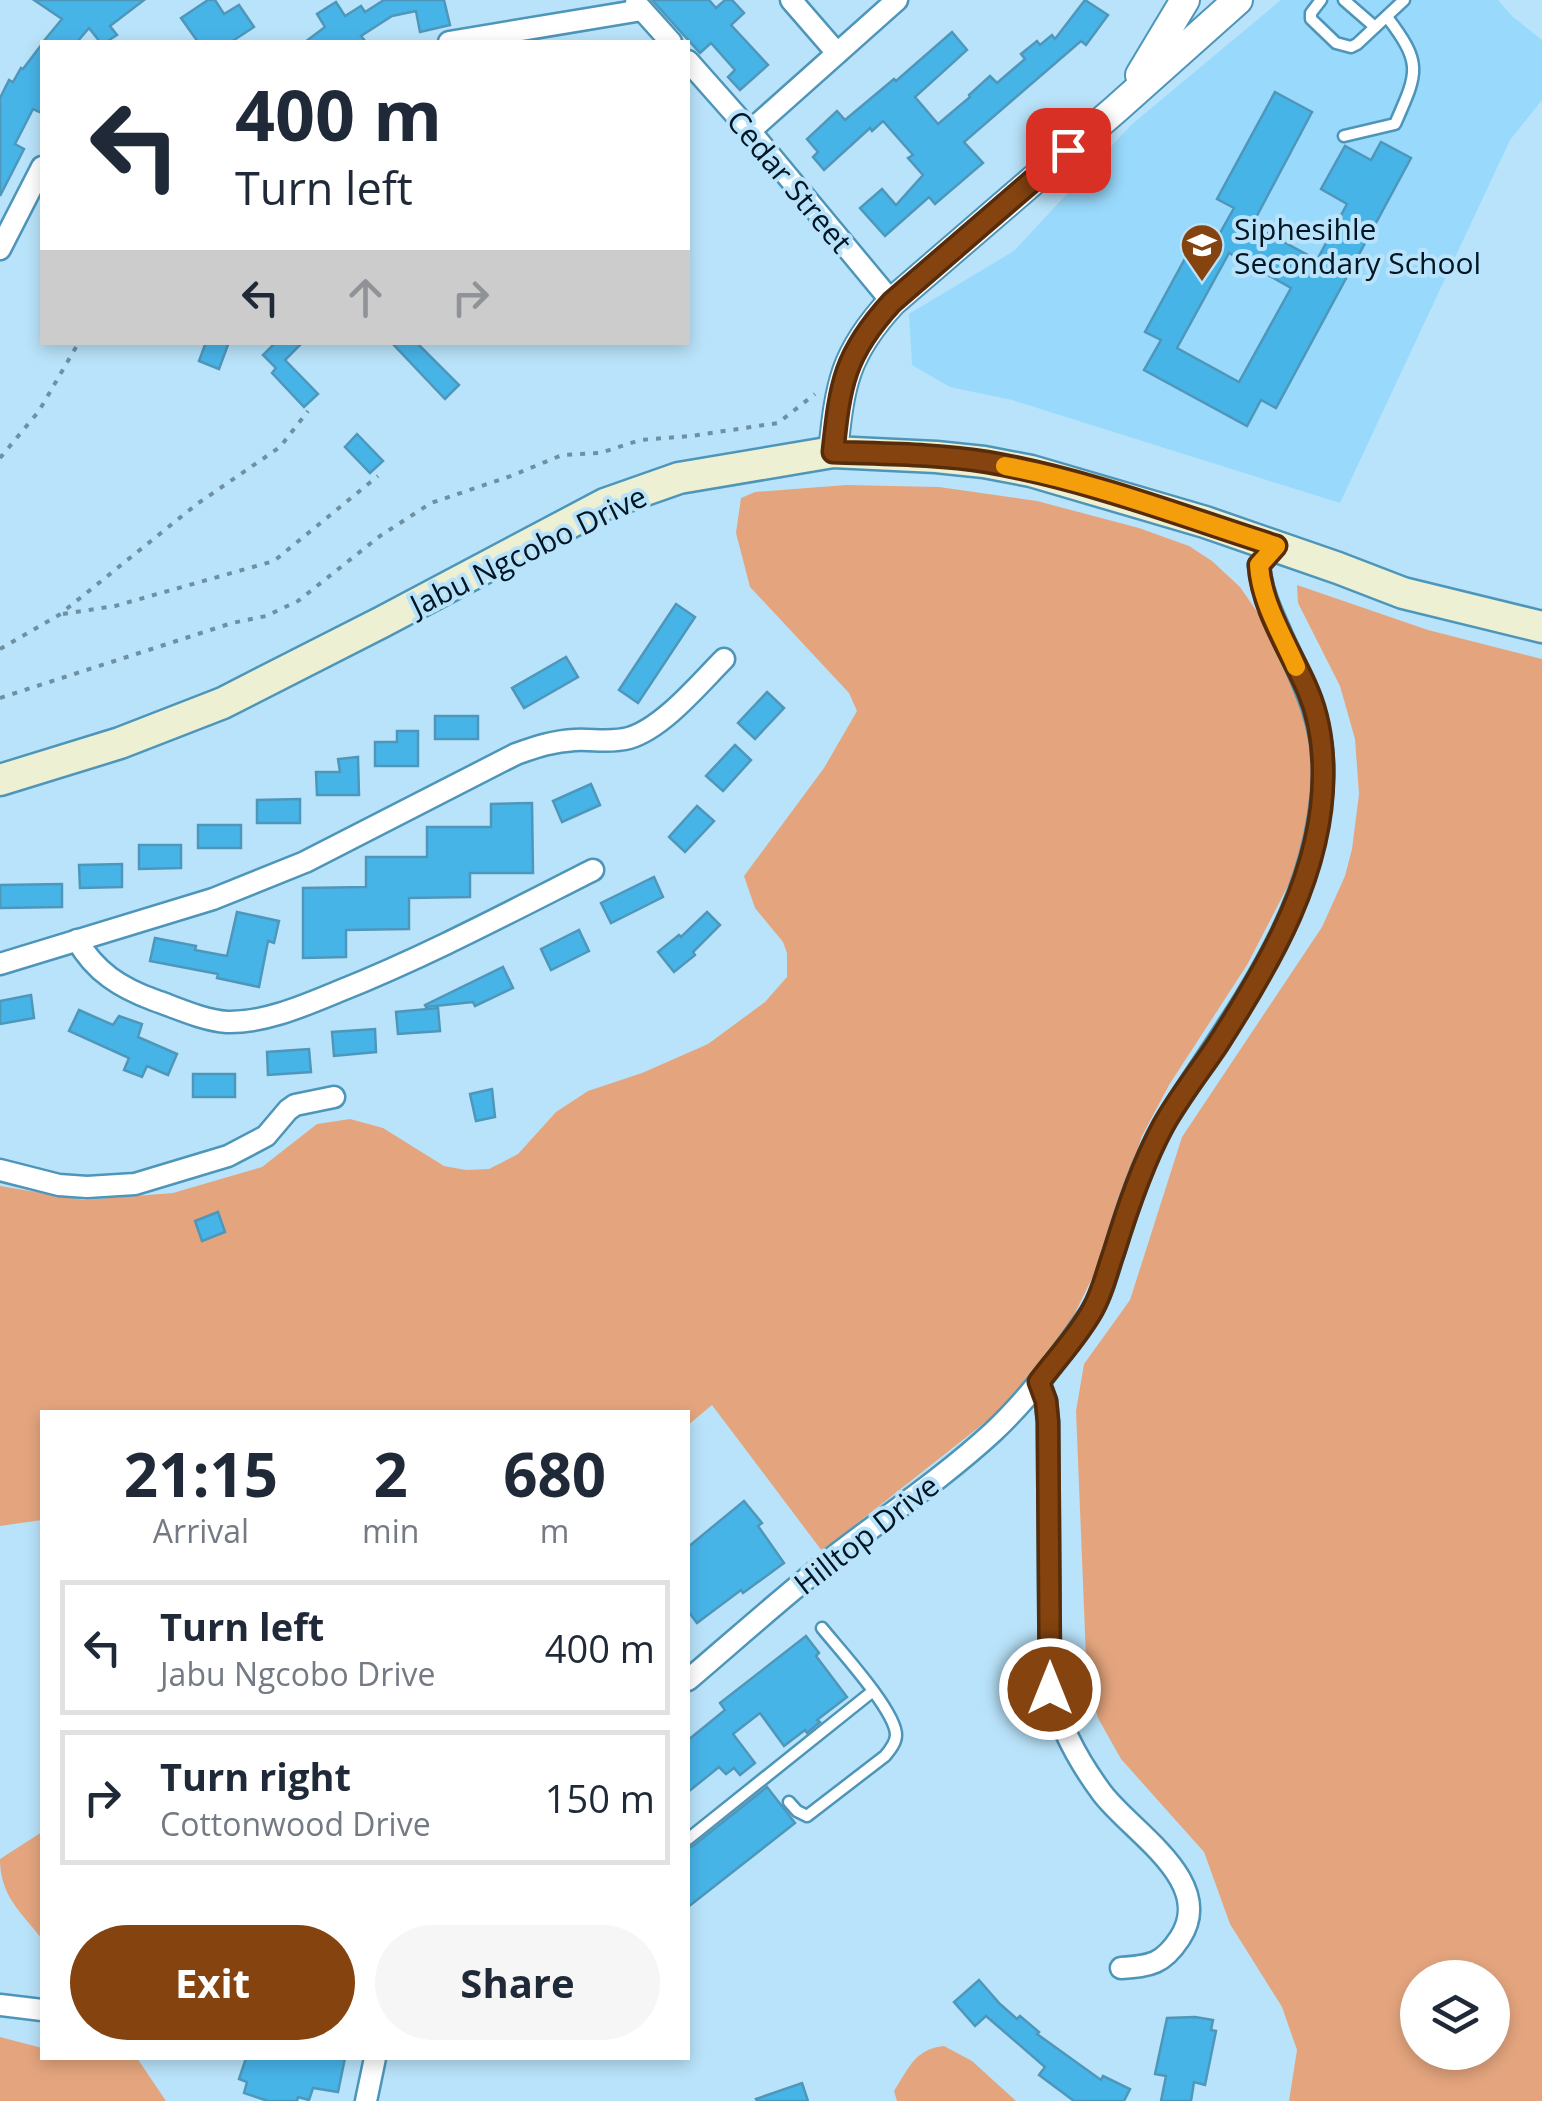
<!DOCTYPE html>
<html lang="en">
<head>
<meta charset="utf-8">
<style>
  body { margin:0; font-family:"Open Sans",sans-serif; background:#f6f6f7; color:#1f2937; height:100vh; display:flex; flex-direction:column; font-size:38px; white-space:nowrap }
  * { box-sizing:border-box; margin:0 }
  p { font-size:32px; color:#747a83 }
  .icon { flex:none; width:55px; height:55px; fill:none; stroke:currentColor; stroke-width:2; stroke-linecap:round; stroke-linejoin:round }
  .map { position:relative; flex:1; overflow:hidden }
  .panel { position:absolute; left:40px; top:1410px; width:650px; height:650px; display:flex; flex-direction:column; background:#fff; border-radius:0px; box-shadow:0 5px 15px #0003 }
  .panel>* { flex:none }
  .hud { position:absolute; left:40px; top:40px; width:650px; height:305px; border-radius:0px; box-shadow:0 5px 15px #0003; background:#fff; color:#1f2937; overflow:hidden }
  .buttons { position:absolute; left:1400px; top:1960px; display:grid; gap:20px }
  .buttons a { display:grid; place-items:center; width:110px; height:110px; border-radius:50%; background:#fff; box-shadow:0 5px 15px #0003; font-size:50px }
  .pin { position:absolute; display:grid; place-items:center; width:85px; height:85px; color:#fff; margin:-42px; border-radius:20px; box-shadow:0 5px 15px #0006 }
  .me { position:absolute; width:110px; margin:-55px; rotate:0deg; stroke-linejoin:round; filter:drop-shadow(0 0 8px #0008) }
  .turn { display:flex; align-items:center; gap:35px; height:210px; padding:0 30px; font-size:45px }
  .turn .icon { width:130px; height:130px; stroke-width:2.5 }
  .turn b { display:block; font-size:70px; line-height:85px }
  .lanes { display:flex; align-items:center; height:95px; padding:0 30px; background:#0003; justify-content:center; gap:50px; direction:ltr }
  .lanes .off { opacity:.35 }
  .eta { display:flex; justify-content:space-evenly; align-items:center; height:170px; text-align:center }
  .eta b { font-size:60px; font-weight:700; line-height:70px }
  .action { display:flex; gap:20px; margin-top:auto; padding:20px 30px }
  .action a { flex:1; height:115px; border-radius:60px; background:#84430f; color:#fff; font-size:40px; font-weight:700; line-height:115px; text-align:center }
  .action a+a { background:#f6f6f7; color:#1f2937 }
  ul { padding:0; list-style:none }
  li { display:flex; align-items:center; gap:30px; height:135px; margin:0 20px 15px; padding:0 10px; border:5px solid #e0e1e3; border-radius:0px }
  li div { flex:1 }
  li b { display:block; font-size:38px }
  li em { font-style:normal }
  .map>svg:first-child { display:block }
  .built { fill:#99d9fc }
  .green { fill:#e4a57e; fill-rule:evenodd }
  .building { fill:#47b4e8; stroke:#4e97bb; stroke-width:2.5; fill-rule:evenodd }
  .lines { fill:none; stroke-linecap:round; stroke-linejoin:round }
  .service-casing { stroke:#4d95b9; stroke-width:15 }
  .minor-casing { stroke:#4d95b9; stroke-width:25 }
  .tertiary-casing { stroke:#4d95b9; stroke-width:32 }
  .secondary-casing { stroke:#4d95b9; stroke-width:35 }
  .path { stroke:#6e90a3; stroke-width:4; stroke-dasharray:5 8; stroke-linecap:butt }
  .service { stroke:#fff; stroke-width:10 }
  .minor { stroke:#fff; stroke-width:20 }
  .tertiary { stroke:#fff; stroke-width:28 }
  .secondary { stroke:#eef0d4; stroke-width:30 }
  .route-casing { stroke:#562c0a; stroke-width:25 }
  .route { stroke:#84430f; stroke-width:18 }
  .slow { stroke:#f59e0b; stroke-width:18 }
  .labels { text-anchor:middle; dominant-baseline:central; stroke-width:8; stroke-linejoin:round; paint-order:stroke }
  .street-label { font-size:30px; fill:#001624; stroke:#b9e3fa }
  .poi-label { font-size:30px; fill:#001624; stroke:#b9e3fa; text-anchor:start }
</style>
</head>
<body>
<div class="map">
<svg width="1542" height="2101" viewBox="0 0 1542 2101">
  <rect width="100%" height="100%" fill="#b9e3fa"/>
  <path class="built" d="M1281,0H1498L1513,17L1542,40V100L1510,140L1340,503L1012,400L950,387L912,365L909,314L1014,251L1131,125Z"/>
  <g class="green">
    <path d="M846,485L939,487L1037,501L1139,528L1189,546L1212,561L1240,587L1269,629L1292,674L1307,722L1312,775L1306,829L1291,880L1247,965L1169,1085L1142,1136L1097,1268L1072,1319L1057,1343L1022,1388L1002,1409L822,1551L712,1405L688,1425V1412H42V1520L0,1526V1186L84,1200L173,1193L262,1167L317,1124L350,1119L383,1128L444,1166L466,1170L489,1169L518,1154L556,1112L588,1091L642,1073L708,1044L765,1002L787,977V953L783,942L755,908L744,876L824,768L857,711L849,693L750,587L736,533L741,498L755,492Z"/>
    <path d="M1297,585L1428,630L1542,659V2101H1289L1297,2050L1282,2007L1230,1924L1204,1852L1121,1759L1098,1718L1087,1682L1076,1411L1084,1364L1130,1300L1182,1137L1322,927L1345,876L1352,849L1359,794L1355,739L1340,686L1298,603ZM1418,1978H1492V2052H1418Z"/>
    <path d="M42,1832V1939C21,1912 0,1896 0,1859Z"/>
    <path d="M0,2037L42,2048V2058H137L166,2101H0Z"/>
    <path d="M944,2046L972,2061L1016,2101H897L894,2091C909,2068 915,2049 944,2046Z"/>
  </g>
  <g class="building">
    <path d="M34,0H144L110,26L117,35L106,42H100L89,28L77,42H43L62,19Z"/>
    <path d="M208,0H215L224,14L239,5L254,27L231,42H198L181,18Z"/>
    <path d="M384,0H444L450,25L420,32L416,11L392,16L361,36L366,42H305L325,27L317,14L336,2L345,16L361,6L365,12Z"/>
    <path d="M652,0H709L716,8L725,0H732L744,13L731,25L768,65L740,90L728,77L735,70L711,43L700,53Z"/>
    <path d="M1085,0L1108,15L1086,45L1081,41L964,142L983,163L935,204L929,197L885,236L860,208L882,189L896,205L923,175L908,158L913,155L883,121L872,131L870,128L824,170L813,157L818,152L807,139L837,111L845,120L894,79L896,81L952,32L967,50L915,97L938,124L970,97L969,95L990,76L997,83L1025,59L1021,54L1037,41L1040,45L1052,35L1055,39Z"/>
    <path d="M42,44V113L33,109L15,144L24,149L0,196V98L9,80L13,82L21,68L23,69Z"/>
    <path d="M1275,92L1312,112L1252,225L1317,260L1347,204L1321,189L1345,146L1371,160L1381,142L1411,158L1276,408L1261,400L1247,426L1144,370L1161,340L1145,332L1200,231L1216,240L1234,208L1217,199ZM1229,253L1291,288L1239,382L1177,348Z"/>
    <path d="M206,342H229L219,369L199,361Z"/>
    <path d="M276,342H303L285,360L318,394L304,407L272,373L276,368L263,355Z"/>
    <path d="M391,342H416L459,385L445,399Z"/>
    <path d="M357,434L383,461L370,473L345,447Z"/>
    <path d="M676,604L695,617L638,703L619,690Z"/>
    <path d="M566,657L578,677L524,708L512,688Z"/>
    <path d="M767,692L784,708L755,739L738,723Z"/>
    <rect x="435" y="716" width="43" height="23"/>
    <path d="M397,731H418V766H375V742H397Z"/>
    <path d="M735,745L751,760L723,791L706,776Z"/>
    <path d="M358,757L359,795H317L316,772H340L338,759Z"/>
    <path d="M591,784L600,805L562,822L553,801Z"/>
    <path d="M300,799V823H257V800Z"/>
    <path d="M532,803L533,873H470V897L409,898V929L346,930V957L303,958V888L366,887V857H427V827H491V804Z"/>
    <path d="M697,806L714,821L685,852L669,837Z"/>
    <rect x="198" y="825" width="43" height="23"/>
    <path d="M139,845H181V868L139,869Z"/>
    <path d="M122,864V887L80,888L79,865Z"/>
    <path d="M654,877L663,897L611,923L601,903Z"/>
    <path d="M62,884V907L0,908V885Z"/>
    <path d="M237,912L279,921L274,943L268,941L259,987L217,978L218,974L150,961L155,938L196,946L195,950L227,956Z"/>
    <path d="M707,912L720,925L693,952L695,955L674,972L658,952L679,935L681,937Z"/>
    <path d="M579,930L589,951L551,970L541,949Z"/>
    <path d="M503,967L513,988L475,1006L473,1002L426,1007L425,1005Z"/>
    <path d="M31,995L34,1018L0,1024V1001Z"/>
    <path d="M438,1008L440,1031L398,1034L396,1012Z"/>
    <path d="M79,1010L113,1025L119,1016L142,1024L138,1037L177,1054L168,1075L147,1066L142,1077L124,1070L129,1058L69,1031Z"/>
    <path d="M375,1029L376,1052L334,1056L332,1032Z"/>
    <path d="M309,1049L311,1072L268,1075L267,1052Z"/>
    <rect x="193" y="1074" width="42" height="23"/>
    <path d="M492,1089L495,1117L476,1121L470,1094Z"/>
    <path d="M218,1212L225,1232L202,1241L195,1221Z"/>
    <path d="M744,1501L762,1523L758,1526L784,1563L743,1593L741,1590L697,1623L688,1611V1547Z"/>
    <path d="M806,1636L819,1653L816,1656L847,1697L817,1720L820,1722L807,1733L805,1730L784,1746L760,1713L733,1734L755,1763L740,1775L734,1768L726,1774L719,1767L688,1792V1740L725,1710L720,1703Z"/>
    <path d="M767,1787L795,1823L688,1907V1848L693,1846Z"/>
    <path d="M979,1980L1000,2004L1017,2019L1020,2016L1039,2032L1037,2034L1101,2080L1103,2076L1130,2089L1124,2101H1074L1039,2075L1045,2067L986,2016L975,2026L954,2002Z"/>
    <path d="M1195,2017L1213,2020L1211,2030L1216,2031L1205,2085L1194,2082L1191,2101H1161L1166,2076L1155,2074L1167,2018Z"/>
    <path d="M246,2058H345L338,2092L313,2088L309,2100L298,2097L297,2101H268L244,2093L247,2082L239,2079Z"/>
    <path d="M802,2083L808,2101H757L756,2099Z"/>
  </g>
  <g class="lines">
    <g class="service-casing">
      <g id="service">
        <path d="M1321,0L1311,13V19L1336,43L1351,47L1357,44L1404,0"/>
        <path d="M1344,0L1375,27"/>
        <path d="M1344,136L1395,124C1418,72 1423,64 1387,17"/>
        <path d="M789,1802L797,1811L807,1816L885,1756C890,1750 896,1743 896,1735C896,1711 838,1648 822,1628"/>
        <path d="M688,1839L873,1691"/>
      </g>
    </g>
    <g class="minor-casing">
      <g id="minor">
        <path d="M791,0L837,53"/>
        <path d="M636,3L671,42"/>
        <path d="M449,42L642,10"/>
        <path d="M688,61L750,131L892,302"/>
        <path d="M750,131L897,0"/>
        <path d="M0,249L42,167"/>
        <path d="M77,940C95,972 121,988 154,1000C177,1008 202,1020 227,1022C264,1023 303,1006 337,992C425,957 508,913 593,870"/>
        <path d="M0,964L213,899L305,862L516,754C536,747 553,741 575,740C593,739 611,743 629,738C663,728 699,684 724,659"/>
        <path d="M0,1170L59,1185L87,1187L135,1184L228,1156L266,1136L288,1110L295,1105L334,1097"/>
        <path d="M1039,1382L1046,1401L1048,1422L1050,1689C1060,1727 1079,1762 1102,1793C1131,1832 1217,1881 1180,1938C1163,1964 1151,1966 1121,1968"/>
        <path d="M688,1680C736,1639 783,1597 832,1558C886,1516 943,1478 993,1432C1029,1398 1061,1356 1089,1315C1102,1296 1107,1273 1114,1252C1127,1209 1144,1157 1167,1119C1236,1010 1316,914 1323,780C1326,727 1304,683 1282,636C1272,613 1261,591 1259,565L1276,547"/>
        <path d="M0,2005L42,2010"/>
        <path d="M366,2101L375,2058"/>
      </g>
    </g>
    <g class="tertiary-casing">
      <g id="tertiary">
        <path d="M1140,75L1185,0"/>
        <path d="M833,452C840,384 844,354 892,302L1116,109L1238,0"/>
      </g>
    </g>
    <g class="secondary-casing">
      <path id="secondary" d="M0,780L120,743L223,703L382,622L605,504L679,478L833,452L936,457L984,462L1031,471L1205,522L1338,568L1403,593L1542,627"/>
    </g>
    <g class="path">
      <path d="M0,458L39,411L79,342"/>
      <path d="M63,614L115,606L274,561L378,476"/>
      <path d="M0,649L59,615L197,504L280,447L308,411"/>
      <path d="M0,698L232,623L266,616L298,601L380,536L431,503L511,476L562,455L600,453L640,440L691,436L778,423L815,394"/>
    </g>
    <use href="#service" class="service"/>
    <use href="#minor" class="minor"/>
    <use href="#tertiary" class="tertiary"/>
    <use href="#secondary" class="secondary"/>
  </g>
  <g class="lines">
    <g class="route-casing">
      <path id="route" d="M1050,1689L1048,1422L1046,1401L1039,1382C1057,1358 1079,1335 1093,1309C1103,1291 1107,1271 1114,1252C1127,1210 1142,1165 1163,1126C1179,1097 1200,1071 1218,1044C1270,963 1324,872 1323,772C1323,745 1319,717 1308,691C1291,651 1262,610 1259,565L1276,546C1182,516 1086,479 987,462C937,454 884,454 833,452C840,384 844,354 892,302L1068,150"/>
    </g>
    <use href="#route" class="route"/>
    <path class="slow" d="M1005,466C1097,483 1187,518 1276,546L1259,565C1261,601 1282,634 1296,667"/>
  </g>
  <defs>
    <g id="school-pin" transform="scale(2.25)"><path d="M0 17L-7.5 6A9.5 9.5 0 1 1 7.5 6Z" fill="#84430f" stroke="#b9e3fa"/><path d="M0-5L7-2L0 1L-7-2ZM-4 1L0 2.5L4 1V4Q0 6-4 4Z" fill="#fff"/></g>
  </defs>
  <g fill-rule="evenodd">
    <use href="#school-pin" x="1202" y="245"/>
  </g>
  <g class="labels">
    <g class="street-label">
      <text transform="translate(790 181) rotate(50)">Cedar Street</text>
      <text transform="translate(528 550) rotate(-26)">Jabu Ngcobo Drive</text>
      <text transform="translate(866 1534) rotate(-38)">Hilltop Drive</text>
    </g>
    <g class="poi-label">
      <text x="1234" y="228">Siphesihle<tspan x="1234" dy="34">Secondary School</tspan></text>
    </g>
  </g>
</svg>
<div class="buttons">
<a><svg class="icon" aria-label="layers" viewBox="0 0 24 24"><path d="M12 4l9 5-9 5-9-5zM3 14l9 5 9-5"/></svg></a>
</div>
<div class="pin" style="left:1068px;top:150px;background:#d93025"><svg class="icon" aria-label="arrive" viewBox="0 0 24 24"><path d="M6 21V4h12l-3 4 3 4H6"/></svg></div>
<svg class="me" style="left:1050px;top:1689px" viewBox="-20 -20 40 40"><circle r="17" fill="#84430f" stroke="#fff" stroke-width="3"/><path d="M0-11L8 9 0 5-8 9z" fill="#fff"/></svg>
<div class="hud">
<div class="turn"><svg class="icon" aria-label="left" viewBox="0 0 24 24"><path d="M17 20v-9H6M10 6l-5 5 5 5"/></svg><div><b>400 m</b>Turn left</div></div>
<div class="lanes"><svg class="icon" aria-label="left" viewBox="0 0 24 24"><path d="M17 20v-9H6M10 6l-5 5 5 5"/></svg><svg class="icon off" aria-label="ahead" viewBox="0 0 24 24"><path d="M12 20V5M6 11l6-6 6 6"/></svg><svg class="icon off" aria-label="right" viewBox="0 0 24 24"><path d="M7 20v-9h11M14 6l5 5-5 5"/></svg></div>
</div>
<section class="panel">
<div class="eta">
<div><b>21:15</b><p>Arrival</p></div>
<div><b>2</b><p>min</p></div>
<div><b>680</b><p>m</p></div>
</div>
<ul>
<li><svg class="icon" aria-label="left" viewBox="0 0 24 24"><path d="M17 20v-9H6M10 6l-5 5 5 5"/></svg><div><b>Turn left</b><p>Jabu Ngcobo Drive</p></div><em>400 m</em></li>
<li><svg class="icon" aria-label="right" viewBox="0 0 24 24"><path d="M7 20v-9h11M14 6l5 5-5 5"/></svg><div><b>Turn right</b><p>Cottonwood Drive</p></div><em>150 m</em></li>
</ul>
<div class="action"><a>Exit</a><a>Share</a></div>
</section>
</div>
</body>
</html>
